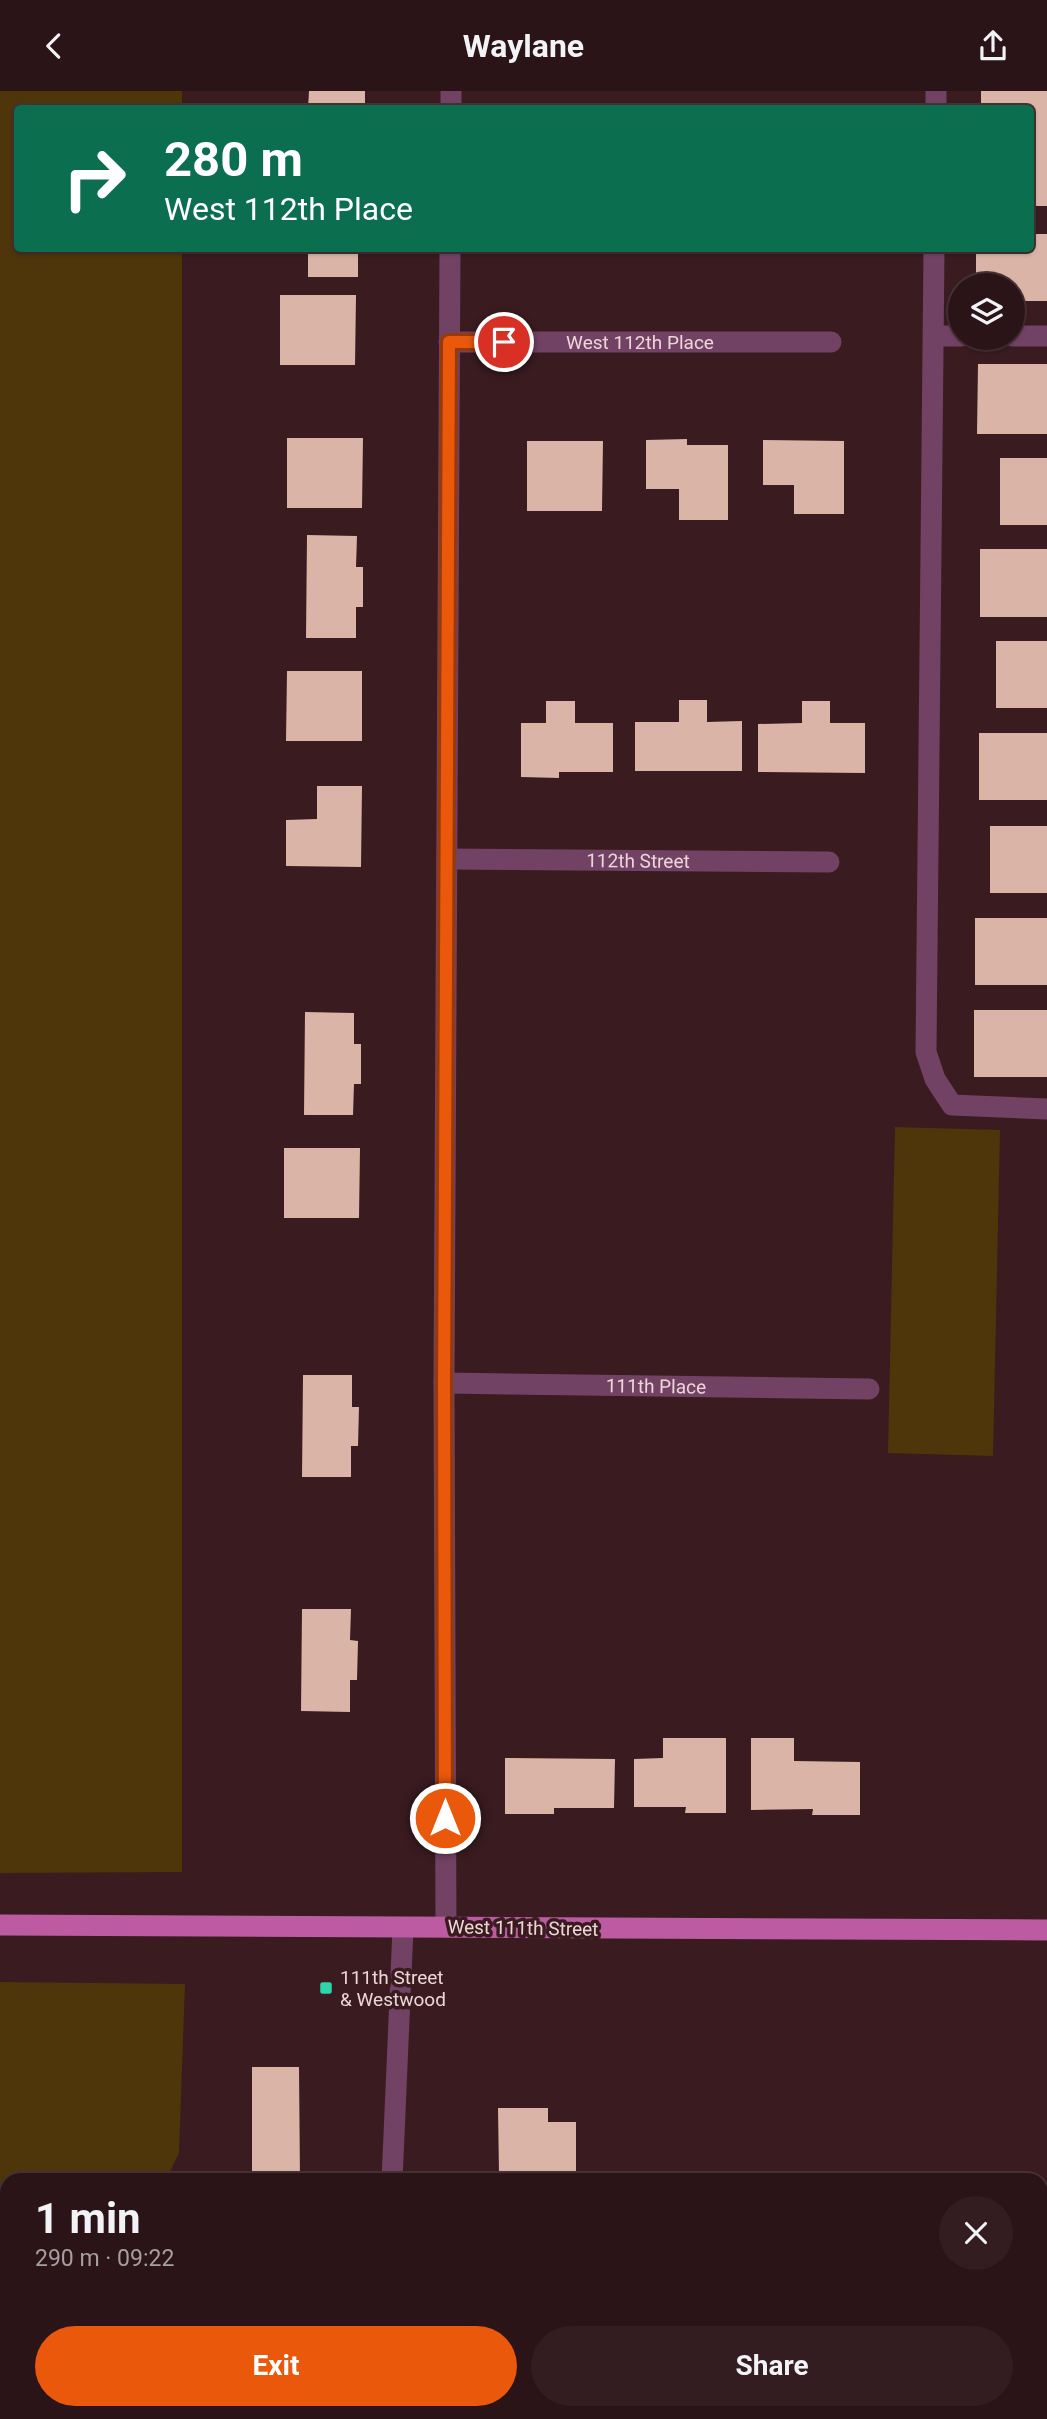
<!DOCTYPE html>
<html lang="en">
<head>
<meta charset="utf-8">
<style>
  body { margin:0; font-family:Roboto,sans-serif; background:#331d21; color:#f1f3f6; height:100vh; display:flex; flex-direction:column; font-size:26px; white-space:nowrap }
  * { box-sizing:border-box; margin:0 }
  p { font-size:23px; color:#a69ea2 }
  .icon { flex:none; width:38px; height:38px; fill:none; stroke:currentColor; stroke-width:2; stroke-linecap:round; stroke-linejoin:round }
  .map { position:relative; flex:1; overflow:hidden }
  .drawer { position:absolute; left:0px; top:2082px; width:1048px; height:247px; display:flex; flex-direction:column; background:#2b1418; border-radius:21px 21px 0 0; box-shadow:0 2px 5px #0004,0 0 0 2px #473337 }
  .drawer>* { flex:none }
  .hud { position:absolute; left:14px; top:14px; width:1020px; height:147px; border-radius:7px; box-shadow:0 2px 5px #0004,0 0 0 2px #473337; background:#0b6e4f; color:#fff; overflow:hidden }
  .fabs { position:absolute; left:948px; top:182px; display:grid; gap:14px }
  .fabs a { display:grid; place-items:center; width:77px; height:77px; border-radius:50%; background:#2b1418; box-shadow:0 2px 5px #0004,0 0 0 2px #473337; font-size:35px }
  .pin { position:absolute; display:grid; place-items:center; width:60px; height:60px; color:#fff; margin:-30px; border:4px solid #fff; border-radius:50%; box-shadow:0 2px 7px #0007 }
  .me { position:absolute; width:77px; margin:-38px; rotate:0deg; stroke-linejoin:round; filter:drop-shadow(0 0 5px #0008) }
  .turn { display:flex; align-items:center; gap:24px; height:147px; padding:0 35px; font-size:32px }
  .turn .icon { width:91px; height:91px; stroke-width:2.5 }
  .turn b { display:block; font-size:49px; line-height:60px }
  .round { display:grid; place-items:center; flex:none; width:74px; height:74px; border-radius:37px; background:#331d21 }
  .overview { display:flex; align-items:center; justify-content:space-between; height:119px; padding:0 35px }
  h1 { font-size:42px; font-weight:700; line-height:52px }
  .cta { display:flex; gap:14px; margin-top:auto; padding:14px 35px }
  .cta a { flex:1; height:80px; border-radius:42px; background:#ea580c; color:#fff; font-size:28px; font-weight:700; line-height:80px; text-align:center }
  .cta a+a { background:#331d21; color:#f1f3f6 }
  header { display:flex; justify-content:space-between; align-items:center; height:91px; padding:0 35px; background:#2b1418; font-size:32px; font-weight:700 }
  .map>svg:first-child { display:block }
  .green { fill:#4f350a }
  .building { fill:#dab5a7 }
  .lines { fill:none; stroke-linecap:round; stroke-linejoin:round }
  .minor { stroke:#724264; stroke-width:21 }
  .major { stroke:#bc5aa2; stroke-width:21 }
  .route-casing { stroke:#983908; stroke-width:18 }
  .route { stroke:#ea580c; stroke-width:12 }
  .poi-dot { fill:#2fd4aa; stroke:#391b20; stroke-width:2.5 }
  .labels { text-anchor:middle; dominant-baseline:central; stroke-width:7; stroke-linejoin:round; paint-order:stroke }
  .street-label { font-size:19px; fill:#ecd6d8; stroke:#391b20 }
  .poi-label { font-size:19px; fill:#ecd6d8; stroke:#391b20; text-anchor:start }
</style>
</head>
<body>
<header><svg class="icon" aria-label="back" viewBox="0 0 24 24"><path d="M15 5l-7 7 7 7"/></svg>Waylane<svg class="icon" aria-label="share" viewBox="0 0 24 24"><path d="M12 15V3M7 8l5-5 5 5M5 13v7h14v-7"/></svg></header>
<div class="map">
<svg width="1047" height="2328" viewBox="0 0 1047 2328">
  <rect width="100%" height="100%" fill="#391b20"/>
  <g class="green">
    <path d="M0,0H182V17L18,18V158H182V1781L0,1782Z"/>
    <path d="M895,1036L1000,1039L993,1365L888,1362Z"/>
    <path d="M0,1891L185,1893L179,2062L166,2089L7,2090V2322H60L58,2328H0Z"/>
  </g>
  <g class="building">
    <path d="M309,0H365V18H308Z"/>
    <path d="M981,0H1047V115H1031V18H981Z"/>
    <path d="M1031,143H1047V210H1013V194H976V158H1031Z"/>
    <rect x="308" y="158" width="50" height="28"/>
    <path d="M280,204H356L355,274H280Z"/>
    <path d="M978,273H1047V343H977Z"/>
    <path d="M287,347H363L362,417H287Z"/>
    <path d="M687,348V354H728V429H679V398H646V349Z"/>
    <path d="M763,349L844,350V423H794V394H763Z"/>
    <path d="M527,350H603L602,420H527Z"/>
    <rect x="1000" y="367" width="47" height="67"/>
    <path d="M307,444L357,445L356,476H363V516H356V547H306Z"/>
    <rect x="980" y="458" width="67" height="68"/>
    <rect x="996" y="550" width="51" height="67"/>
    <path d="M287,580H362V650H286Z"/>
    <path d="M679,609H707V631L742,630V680H635V631H679Z"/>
    <path d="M546,610H575V632H613V681H559V687L521,686V632H546Z"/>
    <path d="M802,610H830V632H865V682L758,681V633L802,632Z"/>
    <rect x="979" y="642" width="68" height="67"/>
    <path d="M317,695H362L361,776L286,775V729L317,728Z"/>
    <rect x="990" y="735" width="57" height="67"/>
    <rect x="975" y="827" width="72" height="67"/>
    <rect x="974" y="919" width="73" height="67"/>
    <path d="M305,921L354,922V953H361V993H354L353,1024H304Z"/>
    <path d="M284,1057H360L359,1127H284Z"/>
    <path d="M303,1284H352V1316H359L358,1355H351V1386H302Z"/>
    <path d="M302,1518H351L350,1549L358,1550L357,1589H350V1621L301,1620Z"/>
    <path d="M663,1647H726V1722H685L686,1716H634V1668L663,1667Z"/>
    <path d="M751,1647H794V1670L860,1671V1724H812L813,1718L751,1719Z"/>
    <path d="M505,1667L615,1668L614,1717H554V1723H505Z"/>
    <path d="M252,1976H299L300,2090H252Z"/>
    <path d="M498,2017H548V2031H576V2090H522V2083H499Z"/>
  </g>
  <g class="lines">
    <g class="minor">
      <path d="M451,18V0"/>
      <path d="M936,18V0"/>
      <path d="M934,158L926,961L935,988L952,1014L1047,1018"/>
      <path d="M934,245H961"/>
      <path d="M1013,245H1047"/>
      <path id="s1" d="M449,251H831"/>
      <path id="s2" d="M447,768L829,771"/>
      <path id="s3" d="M444,1292L869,1298"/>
      <path d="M446,1836L444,1292L450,158"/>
      <path d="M392,2090L403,1837"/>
      <path d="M383,2328V2322"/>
    </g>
    <path class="major" d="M0,1834L1047,1839"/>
  </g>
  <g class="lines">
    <g class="route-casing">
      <path id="route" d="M445,1727L444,1292L449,251H504"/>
    </g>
    <use href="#route" class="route"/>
  </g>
  <rect class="poi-dot" x="319" y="1890" width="14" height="14" rx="3.5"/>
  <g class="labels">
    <g class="street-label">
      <text stroke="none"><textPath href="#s1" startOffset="191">West 112th Place</textPath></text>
      <text stroke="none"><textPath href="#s2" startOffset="191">112th Street</textPath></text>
      <text stroke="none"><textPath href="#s3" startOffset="212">111th Place</textPath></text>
      <text transform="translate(523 1837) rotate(1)">West 111th Street</text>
    </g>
    <g class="poi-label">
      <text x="340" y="1886">111th Street<tspan x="340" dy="22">&amp; Westwood</tspan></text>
    </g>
  </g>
</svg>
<div class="fabs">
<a><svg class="icon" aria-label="layers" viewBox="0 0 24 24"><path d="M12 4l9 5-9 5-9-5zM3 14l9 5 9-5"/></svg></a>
</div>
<div class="pin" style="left:504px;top:251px;background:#d93025"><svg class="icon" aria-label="arrive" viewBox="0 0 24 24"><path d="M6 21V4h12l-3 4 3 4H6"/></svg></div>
<svg class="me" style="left:445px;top:1727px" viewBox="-20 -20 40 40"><circle r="17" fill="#ea580c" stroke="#fff" stroke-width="3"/><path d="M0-11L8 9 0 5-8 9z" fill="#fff"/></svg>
<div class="hud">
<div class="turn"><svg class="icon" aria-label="right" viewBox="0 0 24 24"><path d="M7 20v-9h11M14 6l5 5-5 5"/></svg><div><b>280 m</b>West 112th Place</div></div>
</div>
<section class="drawer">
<div class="overview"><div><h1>1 min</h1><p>290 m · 09:22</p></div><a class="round"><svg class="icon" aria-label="close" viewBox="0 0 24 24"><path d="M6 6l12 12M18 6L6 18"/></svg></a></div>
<div class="cta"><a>Exit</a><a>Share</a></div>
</section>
</div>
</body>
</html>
